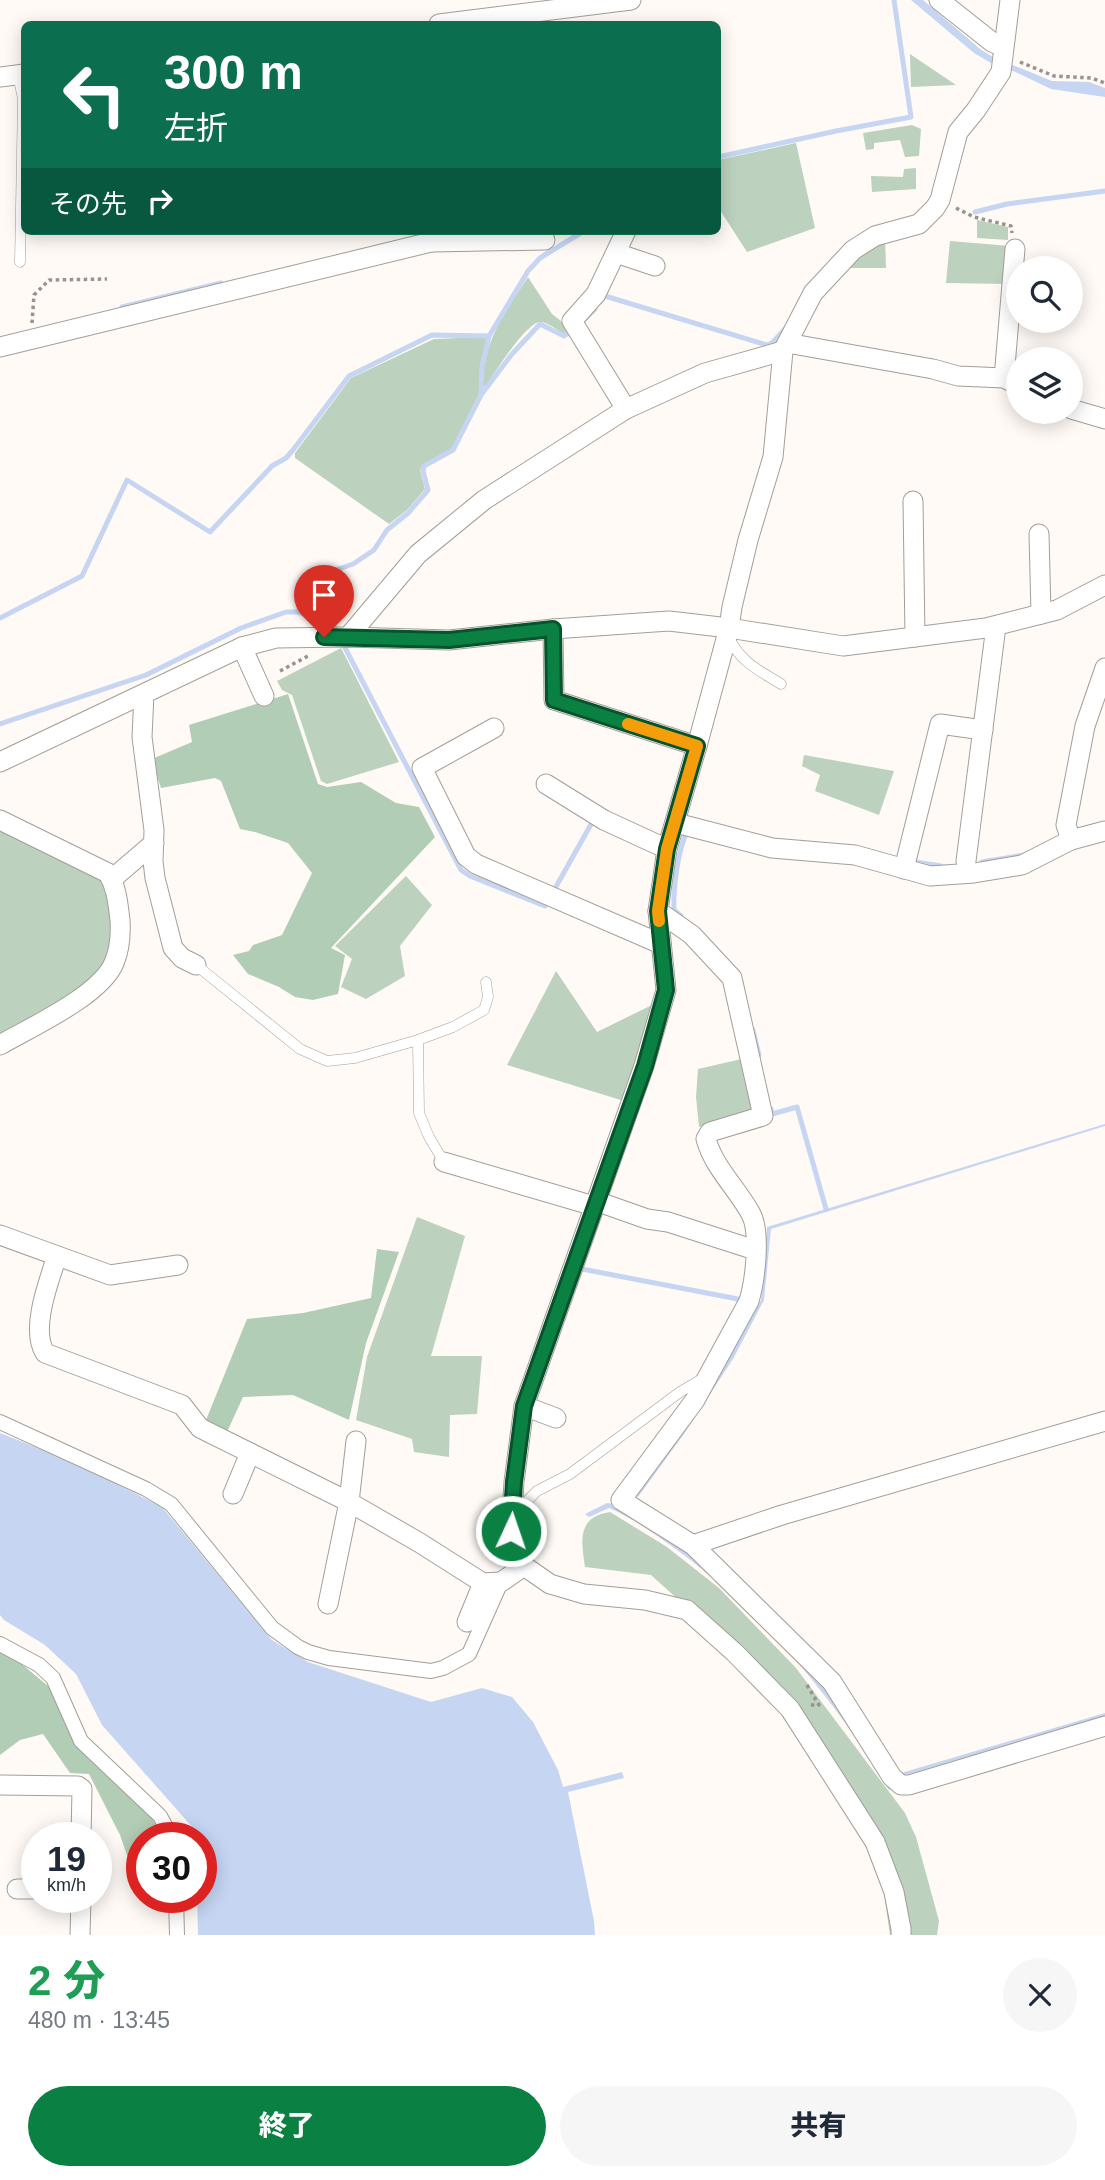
<!DOCTYPE html>
<html lang="ja">
<head>
<meta charset="utf-8">
<style>
  body { margin:0; font-family:Arial,"Noto Sans JP",sans-serif; background:#f6f6f7; color:#1f2937; height:100vh; display:flex; flex-direction:column; font-size:26px; white-space:nowrap }
  * { box-sizing:border-box; margin:0 }
  p { font-size:23px; color:#747a83 }
  .icon { flex:none; width:38px; height:38px; fill:none; stroke:currentColor; stroke-width:2; stroke-linecap:round; stroke-linejoin:round }
  .map { position:relative; height:1935px; overflow:hidden }
  .side { display:flex; flex-direction:column; background:#fff; flex:1 }
  .side>* { flex:none }
  .banner { position:absolute; left:21px; top:21px; width:700px; height:214px; border-radius:10px; box-shadow:0 4px 18px #0003; background:#0b6e4f; color:#fff; overflow:hidden }
  .fabs { position:absolute; left:1006px; top:256px; display:grid; gap:14px }
  .fabs a { display:grid; place-items:center; width:77px; height:77px; border-radius:50%; background:#fff; box-shadow:0 4px 18px #0003; font-size:35px }
  .speed { position:absolute; left:21px; top:1822px; display:flex; gap:14px; font-size:35px; font-weight:700; text-align:center }
  .speed>* { display:grid; place-content:center; width:91px; height:91px; border-radius:50%; background:#fff; box-shadow:0 4px 18px #0003; line-height:1 }
  .speed small { font-size:18px; font-weight:400 }
  .speed .limit { border:10px solid #d22; background:#fff; color:#111 }
  .pin { position:absolute; display:grid; place-items:center; width:60px; height:60px; color:#fff; margin:-72px -30px; border-radius:50% 50% 50% 0; rotate:-45deg; box-shadow:0 0 7px #0007 }
  .pin .icon { rotate:45deg }
  .me { position:absolute; width:77px; margin:-38px; rotate:3deg; stroke-linejoin:round; filter:drop-shadow(0 0 5px #0008) }
  .turn { display:flex; align-items:center; gap:24px; height:147px; padding:0 28px; font-size:32px }
  .turn .icon { width:91px; height:91px; stroke-width:2.5 }
  .turn b { display:block; font-size:49px; line-height:60px }
  .then { display:flex; align-items:center; height:66px; padding:0 28px; background:#0003; gap:14px; font-size:26px }
  .round { display:grid; place-items:center; flex:none; width:74px; height:74px; border-radius:37px; background:#f6f6f7 }
  .headline { display:flex; align-items:center; justify-content:space-between; height:119px; padding:0 28px }
  h1 { font-size:42px; font-weight:800; line-height:52px; color:#1e9e55 }
  .button { display:flex; gap:14px; margin-top:auto; padding:14px 28px }
  .button a { flex:1; height:80px; border-radius:42px; background:#0b8043; color:#fff; font-size:28px; font-weight:800; line-height:80px; text-align:center }
  .button a+a { background:#f6f6f7; color:#1f2937 }
  .map>svg:first-child { display:block }
  .green { fill:#bcd1be }
  .forest { fill:#b2cdb5 }
  .water { fill:#c5d5f2 }
  .lines { fill:none; stroke-linecap:round; stroke-linejoin:round }
  .stream { stroke:#c5d5f2; stroke-width:5 }
  .service-casing { stroke:#a39e98; stroke-width:11 }
  .pedestrian-casing { stroke:#a39e98; stroke-width:16 }
  .minor-casing { stroke:#a39e98; stroke-width:21 }
  .path { stroke:#979390; stroke-width:3.5; stroke-dasharray:3.5 3.5; stroke-linecap:butt }
  .service { stroke:#fff; stroke-width:10 }
  .pedestrian { stroke:#fff; stroke-width:14 }
  .minor { stroke:#fff; stroke-width:19 }
  .route-casing { stroke:#07532c; stroke-width:18 }
  .route { stroke:#0b8043; stroke-width:12 }
  .slow { stroke:#f59e0b; stroke-width:12 }
</style>
</head>
<body>
<div class="map">
<svg width="1105" height="1935" viewBox="0 0 1105 1935">
  <rect width="100%" height="100%" fill="#fffaf5"/>
  <g class="green">
    <path d="M910,54L956,85L911,87Z"/>
    <path d="M912,125L921,129L919,156L905,157L900,140L874,143V149L866,150L863,133Z"/>
    <path d="M796,143L815,228L747,252L718,207V160Z"/>
    <path d="M916,168V189L872,192L871,176L903,177L904,169Z"/>
    <path d="M977,220L1008,227V240L977,238Z"/>
    <path d="M885,238L886,268H843Z"/>
    <path d="M950,241L1010,246L1007,284L946,283Z"/>
    <path d="M528,277L552,314L570,328L564,334C557,330 546,321 539,322C524,326 495,372 486,386H482C485,338 503,315 528,277Z"/>
    <path d="M487,337L480,365L479,394L452,449L423,464L420,470L425,489L407,510L389,524L295,458V453L351,378L434,339Z"/>
    <path d="M341,648L399,762L327,784L321,781L292,695L282,690L277,681Z"/>
    <path d="M804,755L894,771L879,815L815,791L820,775L802,766Z"/>
    <path d="M0,829L103,876L118,940L92,984L0,1038Z"/>
    <path d="M406,876L432,905L400,946L405,976L366,999L341,987L352,959L335,946Z"/>
    <path d="M556,971L597,1032L654,1004L624,1101L507,1065Z"/>
    <path d="M746,1058L755,1111L699,1127L696,1097L698,1069Z"/>
    <path d="M417,1217L465,1236L431,1356H482L477,1414L450,1415L449,1457L414,1452L412,1439L356,1420L367,1357Z"/>
    <path d="M610,1512L667,1547L719,1588L796,1668L905,1813L916,1837L939,1921L937,1935H890L879,1859L751,1665L651,1575L585,1567C581,1540 577,1517 610,1512Z"/>
  </g>
  <g class="forest">
    <path d="M288,694L318,784L327,787L361,782L396,803L419,807L435,837L331,948L345,955L338,994L313,1000L295,997L279,987L248,974L233,955L249,951L253,945L282,935L312,873L288,843L255,832L240,829L221,781L215,778L161,788L152,759L192,742L189,725Z"/>
    <path d="M377,1249L399,1252L366,1343L349,1420L293,1395L243,1397L227,1432L206,1420L247,1319L303,1313L371,1298Z"/>
    <path d="M0,1651L12,1656L48,1686L68,1719L148,1812L163,1837L142,1838V1869L128,1858L120,1835L89,1774L70,1773L43,1734L20,1740L0,1755Z"/>
  </g>
  <g class="water">
    <path d="M911,0H923L980,49L993,57L1052,81L1089,82L1105,88V97L1051,89L1009,69L991,63L974,53Z"/>
    <path d="M1105,1124V1126L771,1229L764,1300L733,1359L684,1434L638,1497L636,1495L684,1428L730,1357L761,1300L767,1227Z"/>
    <path d="M0,1433L73,1462L162,1507L272,1640L308,1662L431,1702L482,1688L512,1697L533,1722L558,1770L563,1787L622,1772L624,1778L568,1792L594,1921L595,1935H198L197,1897H201V1838L194,1837V1829L102,1725L76,1674L45,1645L4,1620L0,1615Z"/>
    <path d="M607,1503L616,1504L701,1562L815,1675L838,1706L892,1788L889,1790C835,1699 763,1613 677,1550C655,1534 634,1519 609,1508L589,1517L585,1514Z"/>
    <path d="M1105,1713V1717L902,1776L901,1773Z"/>
  </g>
  <g class="lines">
    <g class="stream">
      <path d="M718,157L836,131L911,117L894,0"/>
      <path d="M975,212L1007,204L1105,191"/>
      <path d="M601,301L605,296L767,345L772,343L785,329"/>
      <path d="M122,307L221,283"/>
      <path d="M580,324L595,309"/>
      <path d="M481,395L482,367L489,336L528,271L540,258L584,231"/>
      <path d="M298,612L306,590L312,583L324,574L353,564L374,550L387,530L408,513L428,490L423,471L424,466L453,450L481,395L512,354L540,324L564,336L572,330"/>
      <path d="M0,618L82,576L127,480L210,532L272,466L286,458L293,450L349,376L432,335L489,336"/>
      <path d="M342,642L461,870L470,876L545,906L548,901"/>
      <path d="M0,724L146,675L241,628L286,612H298L321,620L336,628L338,633"/>
      <path d="M909,861L941,866"/>
      <path d="M982,862L1024,855"/>
      <path d="M553,892L594,819"/>
      <path d="M681,916L674,910C673,888 678,848 688,830"/>
      <path d="M753,1030L759,1055"/>
      <path d="M771,1109L772,1114L797,1107L826,1209"/>
      <path d="M582,1269L738,1299"/>
    </g>
    <g class="service-casing">
      <g id="service">
        <path d="M18,75L23,99L20,262"/>
        <path d="M728,636C741,663 757,669 781,684"/>
        <path d="M196,965L300,1049L327,1061L355,1058L418,1040L453,1027L484,1010L488,997L486,982"/>
        <path d="M418,1040L419,1113L429,1137L444,1162"/>
        <path d="M517,1517L521,1507L537,1491L570,1474L680,1392L702,1379"/>
      </g>
    </g>
    <g class="pedestrian-casing">
      <g id="pedestrian">
        <path d="M0,1422L146,1489L171,1504L272,1628L298,1647L308,1652L329,1658L431,1671L443,1668L469,1654L501,1582"/>
        <path d="M0,1644L39,1665L53,1678L81,1741L160,1816L172,1838"/>
        <path d="M176,1897L177,1935"/>
      </g>
    </g>
    <g class="minor-casing">
      <g id="minor">
        <path d="M939,0L992,42L1003,47"/>
        <path d="M439,24L631,0"/>
        <path d="M0,77L24,74"/>
        <path d="M431,242L545,240"/>
        <path d="M616,253L655,266"/>
        <path d="M787,343L933,369L958,376L1004,378L1018,385"/>
        <path d="M0,347L431,242L433,231"/>
        <path d="M1004,378L1015,249"/>
        <path d="M626,409L572,321L596,294L626,231"/>
        <path d="M1071,409L1105,419"/>
        <path d="M913,501L915,637"/>
        <path d="M1039,534L1041,614"/>
        <path d="M553,629L554,700L697,746"/>
        <path d="M348,637L418,554L484,500L626,409L705,373L783,351"/>
        <path d="M242,647L264,696"/>
        <path d="M144,694L142,737L154,830L153,861L155,878L173,948L182,958L196,965"/>
        <path d="M494,728L422,768L466,856L476,864L661,944"/>
        <path d="M0,762L242,647L276,638L348,637L449,640L553,629L669,621L729,628L843,646L986,628L1057,610L1105,585"/>
        <path d="M546,784L604,820L667,849"/>
        <path d="M0,820L108,873C117,888 118,904 120,920C121,936 120,949 114,963C100,996 31,1027 0,1045"/>
        <path d="M676,823L772,848L855,855L930,876L974,873L1022,865L1071,840L1105,831"/>
        <path d="M1071,840L1066,825L1085,726L1105,668"/>
        <path d="M966,861L996,626"/>
        <path d="M904,869L940,724L983,730"/>
        <path d="M112,879L154,843"/>
        <path d="M658,911L692,935L732,978L763,1116L710,1132L706,1139C714,1168 737,1188 751,1214C761,1233 755,1281 749,1301L695,1400L621,1500L693,1545L832,1682L892,1777L901,1785H909L1105,1726"/>
        <path d="M444,1162L594,1206"/>
        <path d="M596,1201L647,1219L668,1222L755,1250"/>
        <path d="M0,1235L110,1275L178,1265"/>
        <path d="M57,1256C49,1281 30,1329 45,1353L182,1405L200,1428L349,1502L420,1543L483,1583L501,1582L524,1566L511,1531L514,1482L524,1406L644,1066L666,990L658,911L667,849L697,746L729,628L732,607L748,540L773,457L783,351L813,293L853,250L875,236L919,224L935,208L940,200L958,132L976,110L1001,72L1010,0"/>
        <path d="M524,1406L556,1418"/>
        <path d="M233,1494L250,1453"/>
        <path d="M693,1545L782,1515L1105,1421"/>
        <path d="M524,1566L550,1584L584,1594L645,1600L687,1610L734,1652L790,1709L875,1842L894,1892L901,1929V1935"/>
        <path d="M328,1604L349,1502L356,1441"/>
        <path d="M467,1622L483,1583"/>
        <path d="M0,1785L78,1786L82,1789L81,1838"/>
        <path d="M17,1889H37"/>
        <path d="M80,1935L81,1897"/>
      </g>
    </g>
    <g class="path">
      <path d="M1020,62L1054,76L1092,78L1105,83"/>
      <path d="M956,208L974,217L1011,226L1012,233"/>
      <path d="M32,323L34,295L49,280L107,279"/>
      <path d="M280,671L308,656"/>
      <path d="M807,1685L819,1705H808"/>
    </g>
    <use href="#service" class="service"/>
    <use href="#pedestrian" class="pedestrian"/>
    <use href="#minor" class="minor"/>
  </g>
  <g class="lines">
    <g class="route-casing">
      <path id="route" d="M324,637L449,640L553,629L554,700L697,746L667,849L658,911L666,990L645,1066L524,1406L514,1482L511,1531"/>
    </g>
    <use href="#route" class="route"/>
    <path class="slow" d="M628,724L697,746L667,849L658,911L659,921"/>
  </g>
</svg>
<div class="fabs">
<a><svg class="icon" aria-label="search" viewBox="0 0 24 24"><circle cx="10" cy="10" r="6"/><path d="M15 15l6 6"/></svg></a>
<a><svg class="icon" aria-label="layers" viewBox="0 0 24 24"><path d="M12 4l9 5-9 5-9-5zM3 14l9 5 9-5"/></svg></a>
</div>
<div class="speed"><div>19<small>km/h</small></div><div class="limit">30</div></div>
<div class="pin" style="left:324px;top:637px;background:#d93025"><svg class="icon" aria-label="arrive" viewBox="0 0 24 24"><path d="M6 21V4h12l-3 4 3 4H6"/></svg></div>
<svg class="me" style="left:511px;top:1531px" viewBox="-20 -20 40 40"><circle r="17" fill="#0b8043" stroke="#fff" stroke-width="3"/><path d="M0-11L8 9 0 5-8 9z" fill="#fff"/></svg>
<div class="banner">
<div class="turn"><svg class="icon" aria-label="left" viewBox="0 0 24 24"><path d="M17 20v-9H6M10 6l-5 5 5 5"/></svg><div><b>300 m</b>左折</div></div>
<div class="then">その先<svg class="icon" aria-label="right" viewBox="0 0 24 24"><path d="M7 20v-9h11M14 6l5 5-5 5"/></svg></div>
</div>
</div>
<section class="side">
<div class="headline"><div><h1>2 分</h1><p>480 m · 13:45</p></div><a class="round"><svg class="icon" aria-label="close" viewBox="0 0 24 24"><path d="M6 6l12 12M18 6L6 18"/></svg></a></div>
<div class="button"><a>終了</a><a>共有</a></div>
</section>
</body>
</html>
